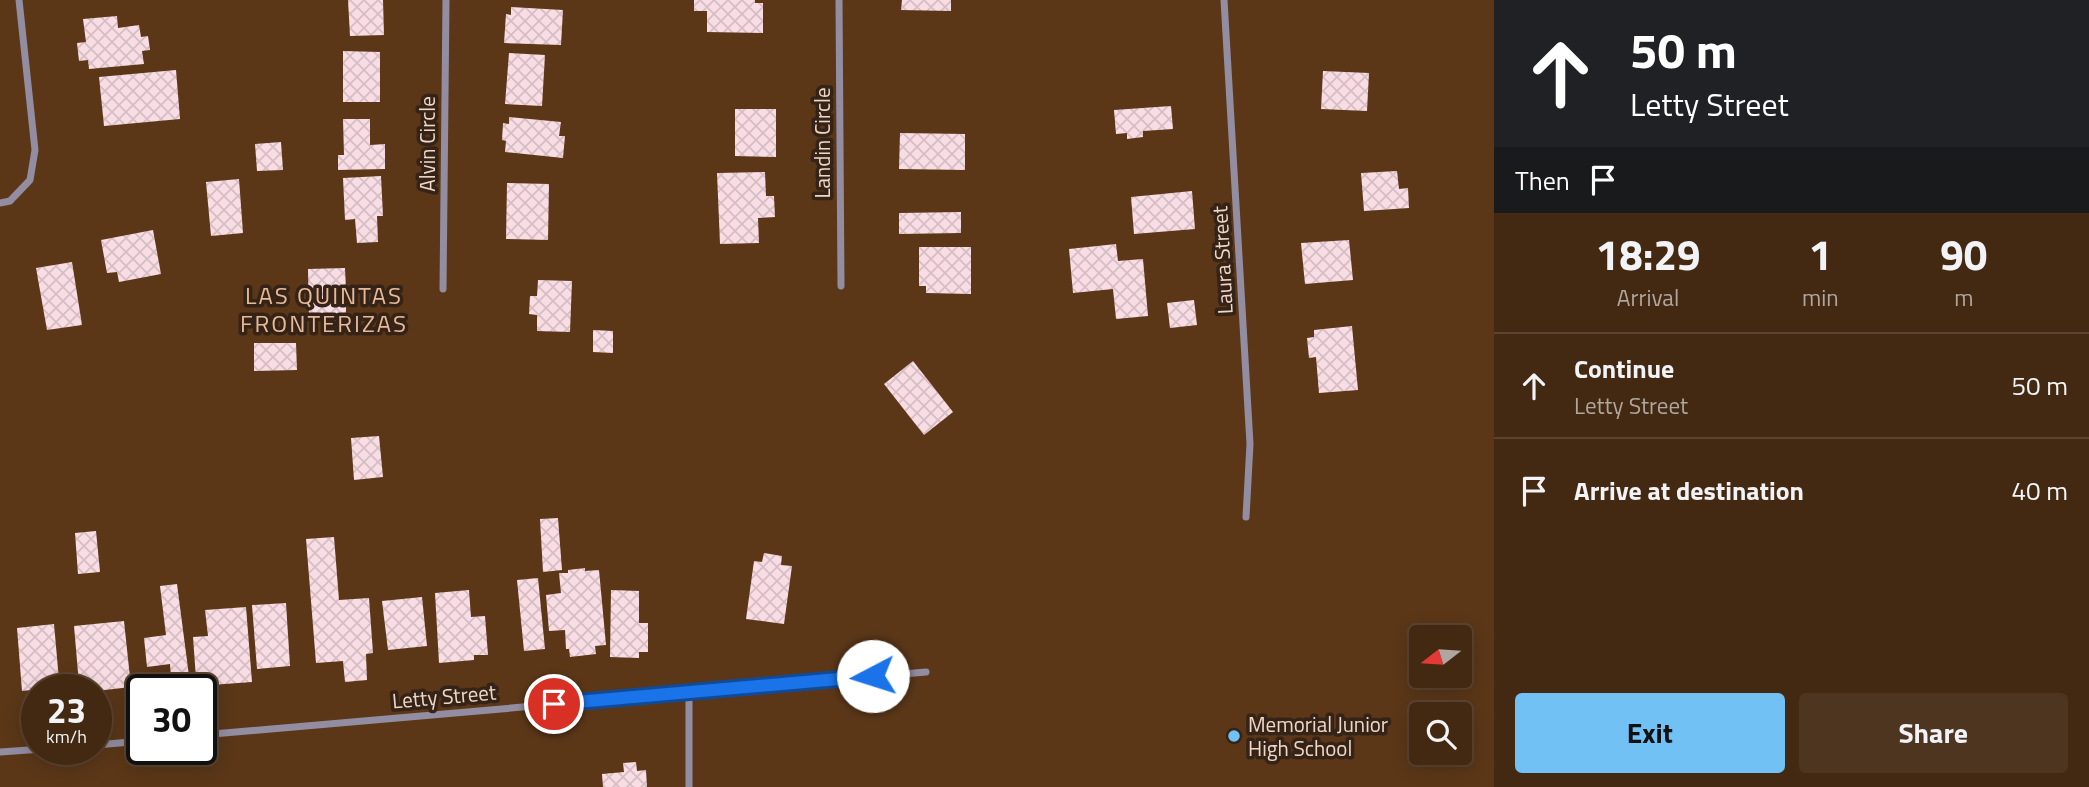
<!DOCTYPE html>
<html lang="en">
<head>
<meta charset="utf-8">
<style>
  body { margin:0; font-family:"Titillium Web",sans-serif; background:#4e3520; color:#f1f3f6; height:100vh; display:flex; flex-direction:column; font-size:26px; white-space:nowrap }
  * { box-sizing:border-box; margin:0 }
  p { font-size:23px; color:#afa69f }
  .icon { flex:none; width:38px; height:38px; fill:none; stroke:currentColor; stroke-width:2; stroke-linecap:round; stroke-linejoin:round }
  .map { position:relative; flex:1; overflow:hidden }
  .sheet { display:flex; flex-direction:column; background:#442912; width:595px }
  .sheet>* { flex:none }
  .guide { background:#202124; color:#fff; overflow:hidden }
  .needle { width:46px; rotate:253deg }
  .controls { position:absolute; left:1409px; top:625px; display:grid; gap:14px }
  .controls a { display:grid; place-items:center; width:63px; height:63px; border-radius:7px; background:#442912; box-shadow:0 4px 18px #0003,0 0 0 2px #5c4532; font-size:35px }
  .speed { position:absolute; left:21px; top:674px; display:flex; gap:14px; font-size:35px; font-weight:700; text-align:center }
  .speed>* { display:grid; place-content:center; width:91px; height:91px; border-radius:50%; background:#442912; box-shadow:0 4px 18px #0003,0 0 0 2px #5c4532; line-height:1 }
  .speed small { font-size:18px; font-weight:400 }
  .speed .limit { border:4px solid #111; border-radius:10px; background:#fff; color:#111 }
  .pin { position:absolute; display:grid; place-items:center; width:60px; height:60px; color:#fff; margin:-30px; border:4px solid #fff; border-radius:50%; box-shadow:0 2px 7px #0007 }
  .me { position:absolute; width:77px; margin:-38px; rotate:265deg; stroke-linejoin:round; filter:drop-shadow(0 0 5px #0008) }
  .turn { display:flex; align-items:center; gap:24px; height:147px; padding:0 21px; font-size:32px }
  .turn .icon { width:91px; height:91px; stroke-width:2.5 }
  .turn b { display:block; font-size:49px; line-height:60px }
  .then { display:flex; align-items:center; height:66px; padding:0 21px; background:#0003; gap:14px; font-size:26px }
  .eta { display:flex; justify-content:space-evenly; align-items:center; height:119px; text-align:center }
  .eta b { font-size:42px; font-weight:700; line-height:49px }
  .action { display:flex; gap:14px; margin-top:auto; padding:14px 21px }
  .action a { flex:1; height:80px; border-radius:7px; background:#71c1f5; color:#111; font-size:28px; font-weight:700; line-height:80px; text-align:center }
  .action a+a { background:#4e3520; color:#f1f3f6 }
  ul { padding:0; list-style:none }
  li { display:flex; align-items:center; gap:21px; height:105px; padding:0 21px; border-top:2px solid #5c4532 }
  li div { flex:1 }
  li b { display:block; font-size:26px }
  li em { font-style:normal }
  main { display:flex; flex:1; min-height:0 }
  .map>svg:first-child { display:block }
  .building { fill:url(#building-cross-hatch) }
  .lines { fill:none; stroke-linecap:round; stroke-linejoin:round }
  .street { stroke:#938da1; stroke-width:7 }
  .route-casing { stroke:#114b97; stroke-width:18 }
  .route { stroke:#1a73e8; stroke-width:12 }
  .poi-dot { fill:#71c1f5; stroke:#342316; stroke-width:2.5 }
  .labels { text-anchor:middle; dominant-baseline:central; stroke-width:7; stroke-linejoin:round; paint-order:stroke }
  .street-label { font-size:21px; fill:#eed7c6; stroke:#342316 }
  .poi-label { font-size:21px; fill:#eed7c6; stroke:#342316; text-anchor:start }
  .quarter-label { font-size:24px; letter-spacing:2px; fill:#e6ba99; stroke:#342316 }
</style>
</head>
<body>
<main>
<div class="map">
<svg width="1494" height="787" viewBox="0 0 1494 787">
  <defs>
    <pattern id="building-cross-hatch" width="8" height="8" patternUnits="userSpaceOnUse" patternTransform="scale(1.75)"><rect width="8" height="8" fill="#f9dde5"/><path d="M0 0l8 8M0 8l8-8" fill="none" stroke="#d5bec3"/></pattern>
  </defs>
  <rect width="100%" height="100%" fill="#5b3718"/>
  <g class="building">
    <path d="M348,0H383L384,35L350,36Z"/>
    <path d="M694,0H755V3H763V33L707,32V11H694Z"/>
    <path d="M902,0H951V11L901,10Z"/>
    <path d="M511,7L563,10L561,45L504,43L506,14L511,15Z"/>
    <path d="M117,16L118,28L139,25L141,37L148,36L150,50L142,51L144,64L89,69L88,60L79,61L77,43L86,42L83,19Z"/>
    <path d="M343,51L380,52V102H343Z"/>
    <path d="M509,53L545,55L542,106L505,104Z"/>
    <path d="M176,70L180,119L104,126L99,77Z"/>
    <path d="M1323,71L1369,73L1367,111L1321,109Z"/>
    <path d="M1171,106L1173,129L1143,131V137L1127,139V133L1116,134L1114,110Z"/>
    <path d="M735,109H776V157L735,156Z"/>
    <path d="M509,117L561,122L559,136H565L563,158L505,152L506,141L502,140L503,123L509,124Z"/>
    <path d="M343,119H370V145L385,144V169L338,170V155H344Z"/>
    <path d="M900,133L965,134V170L899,169Z"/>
    <path d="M281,142L283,170L257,171L255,144Z"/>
    <path d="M1397,171L1399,189L1408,188L1409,208L1364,211L1361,173Z"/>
    <path d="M765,172L766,196H774L775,217L758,218L759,243L720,244L717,173Z"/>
    <path d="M381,176L383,216H377L378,242L357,243L355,219L345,220L343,178Z"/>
    <path d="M239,179L243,233L211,236L206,182Z"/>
    <path d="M507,183L549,184L548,240L506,239Z"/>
    <path d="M1192,191L1195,229L1134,234L1131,197Z"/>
    <path d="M961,212V233L899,234V213Z"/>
    <path d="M153,230L161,274L119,282L117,272L107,273L101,240Z"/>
    <path d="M1349,240L1353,280L1305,284L1301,243Z"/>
    <path d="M1116,244L1118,261L1143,259L1148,316L1116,319L1113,289L1073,293L1069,249Z"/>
    <path d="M919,247H971V294L926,293V286H919Z"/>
    <path d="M72,262L82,325L47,330L36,268Z"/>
    <path d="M345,268L346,289H354V303H346V321H309L308,269Z"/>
    <path d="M538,280L572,281L570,332L537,331V315L529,314L530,296H537Z"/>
    <path d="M1194,300L1197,325L1170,328L1167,303Z"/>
    <path d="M1352,326L1358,390L1319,393L1316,357L1309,358L1307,338L1314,337V330Z"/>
    <path d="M593,330L613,331V353L593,352Z"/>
    <path d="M254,343H296L297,370L254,371Z"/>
    <path d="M913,361L953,412L924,435L884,384Z"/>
    <path d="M379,436L383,477L354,480L351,438Z"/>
    <path d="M558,518L562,570L543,572L540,519Z"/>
    <path d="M96,531L100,572L78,574L75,533Z"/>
    <path d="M334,537L339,600L369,598L373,653L366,654L367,680L345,682L343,661L316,663L306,539Z"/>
    <path d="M764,553L782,556L781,565L792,566L784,624L746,619L754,561L762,562Z"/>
    <path d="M585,568V571L599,570L606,645L595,646L596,654L570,657L569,649H566L565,630L549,631L546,595L561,593L559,573H568V570Z"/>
    <path d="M538,578L545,649L524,651L517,580Z"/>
    <path d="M177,584L189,676L171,678L170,664L147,667L144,638L166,635L160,586Z"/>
    <path d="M469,590L471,617L485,616L488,655H474V660L439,663L435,593Z"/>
    <path d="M611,590L639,591V623H648V652H639V658L610,657Z"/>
    <path d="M422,597L427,646L388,650L382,601Z"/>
    <path d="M286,603L290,666L257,669L252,605Z"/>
    <path d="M246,607L252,682L211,685V678L196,679L193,637L208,636L205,610Z"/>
    <path d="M124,621L131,687L96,691L93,690V683L79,684L74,626Z"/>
    <path d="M54,624L59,680L55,681L56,685H48L49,688L22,691L17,628Z"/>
    <path d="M636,762L637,771L646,770L647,787H603L602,774L624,772L623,763Z"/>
  </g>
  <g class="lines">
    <g class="street">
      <path d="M839,0L841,286"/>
      <path d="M1224,0L1250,444L1246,517"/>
      <path d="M0,203L10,201L30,180L35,150L19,0"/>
      <path d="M443,289L446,0"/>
      <path d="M201,735L926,672"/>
      <path d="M96,745L142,741"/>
      <path d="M0,752L43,749"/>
      <path d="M689,787V691"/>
    </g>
  </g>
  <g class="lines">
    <g class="route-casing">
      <path id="route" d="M554,704L873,676"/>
    </g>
    <use href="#route" class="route"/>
  </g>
  <circle class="poi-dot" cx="1234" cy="736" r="7"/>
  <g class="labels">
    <g class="street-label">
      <text transform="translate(822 143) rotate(-90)">Landin Circle</text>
      <text transform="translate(427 144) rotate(-90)">Alvin Circle</text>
      <text transform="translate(1222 260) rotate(-93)">Laura Street</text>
      <text transform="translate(444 696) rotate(-5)">Letty Street</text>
    </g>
    <g class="poi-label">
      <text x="1248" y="724">Memorial Junior<tspan x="1248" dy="24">High School</tspan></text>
    </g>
    <g class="quarter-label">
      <text x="324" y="295">LAS QUINTAS<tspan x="324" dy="28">FRONTERIZAS</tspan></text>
    </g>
  </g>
</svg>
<div class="controls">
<a><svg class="needle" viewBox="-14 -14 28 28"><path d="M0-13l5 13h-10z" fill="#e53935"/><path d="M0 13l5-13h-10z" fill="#afa69f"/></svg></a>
<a><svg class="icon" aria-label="search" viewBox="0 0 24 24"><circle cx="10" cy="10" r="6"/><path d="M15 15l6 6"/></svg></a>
</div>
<div class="speed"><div>23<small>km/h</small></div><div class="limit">30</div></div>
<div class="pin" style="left:554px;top:704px;background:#d93025"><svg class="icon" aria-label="arrive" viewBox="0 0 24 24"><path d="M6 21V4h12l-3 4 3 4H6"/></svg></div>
<svg class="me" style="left:873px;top:676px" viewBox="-20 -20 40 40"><circle r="19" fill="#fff"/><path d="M0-13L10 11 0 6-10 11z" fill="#1a73e8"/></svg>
</div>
<section class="sheet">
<div class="guide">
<div class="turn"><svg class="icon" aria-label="ahead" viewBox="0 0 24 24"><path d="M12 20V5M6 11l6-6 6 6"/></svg><div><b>50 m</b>Letty Street</div></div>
<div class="then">Then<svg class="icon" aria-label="arrive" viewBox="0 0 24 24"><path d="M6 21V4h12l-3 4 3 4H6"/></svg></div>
</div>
<div class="eta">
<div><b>18:29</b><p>Arrival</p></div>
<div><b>1</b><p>min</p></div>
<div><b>90</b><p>m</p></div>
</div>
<ul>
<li><svg class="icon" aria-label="ahead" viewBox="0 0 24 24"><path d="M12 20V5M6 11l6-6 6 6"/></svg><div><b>Continue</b><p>Letty Street</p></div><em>50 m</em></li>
<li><svg class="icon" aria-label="arrive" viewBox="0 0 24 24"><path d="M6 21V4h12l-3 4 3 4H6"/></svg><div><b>Arrive at destination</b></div><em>40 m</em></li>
</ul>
<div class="action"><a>Exit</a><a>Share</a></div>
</section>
</main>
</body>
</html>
